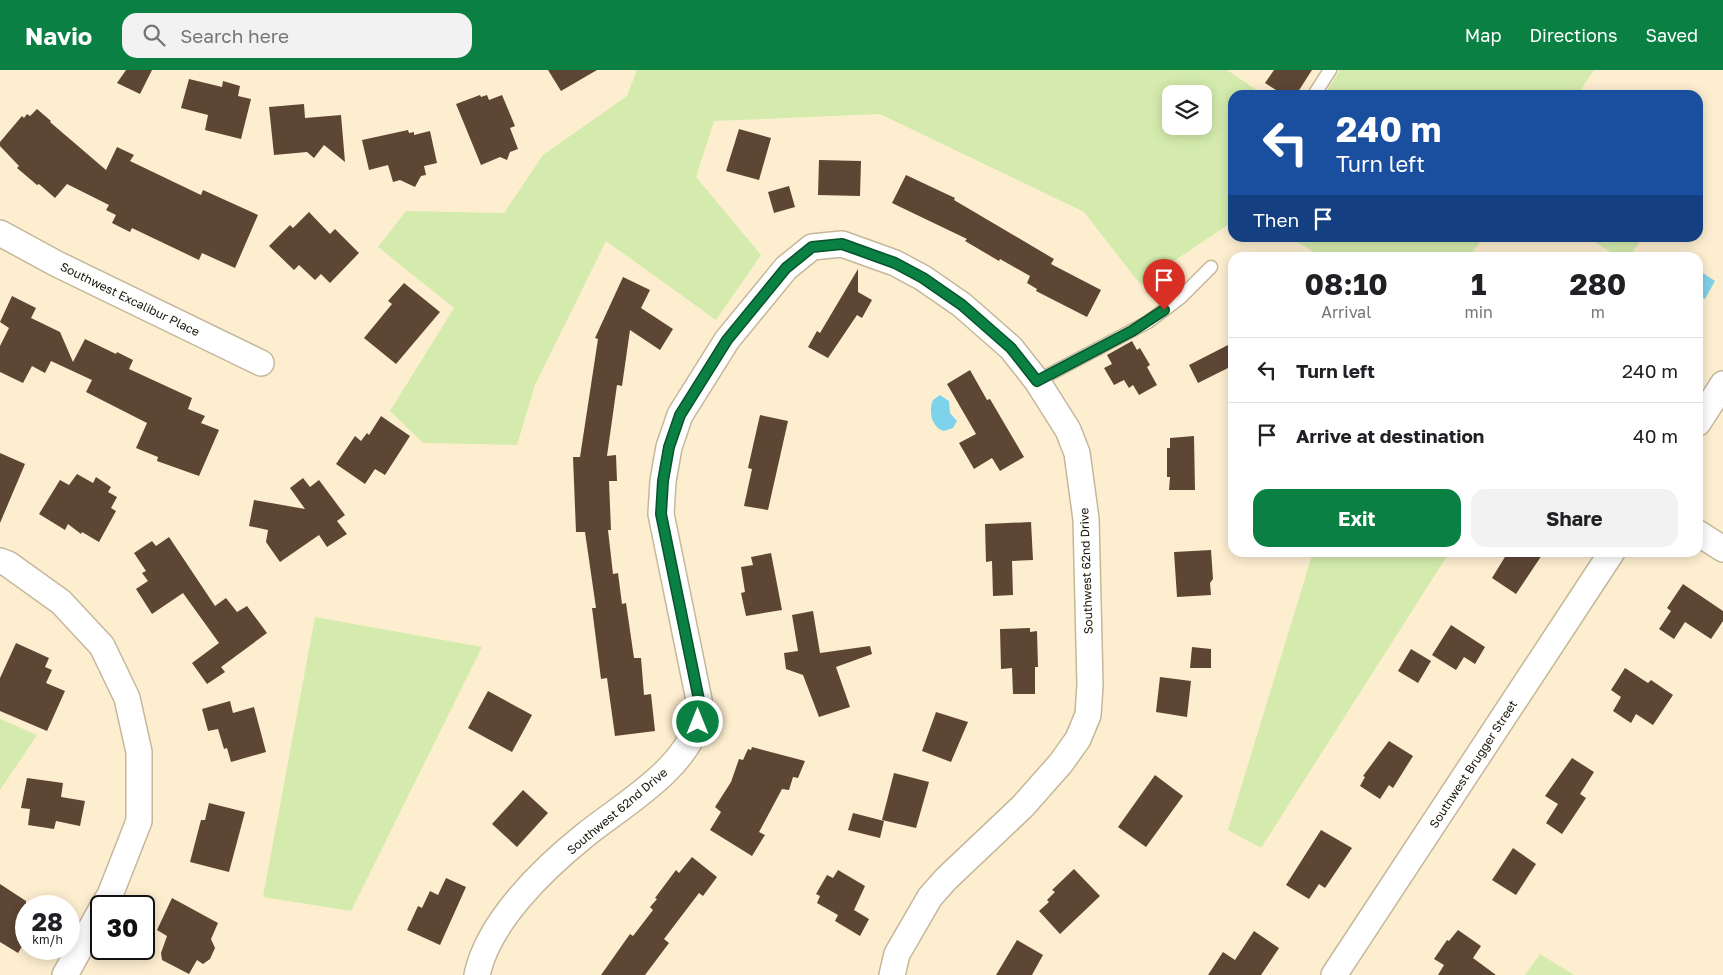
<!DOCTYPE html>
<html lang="en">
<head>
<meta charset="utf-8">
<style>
  body { margin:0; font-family:"Golos Text",sans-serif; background:#f2f2f2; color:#202124; height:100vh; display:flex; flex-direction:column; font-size:19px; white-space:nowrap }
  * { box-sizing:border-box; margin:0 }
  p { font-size:16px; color:#757577 }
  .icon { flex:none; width:28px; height:28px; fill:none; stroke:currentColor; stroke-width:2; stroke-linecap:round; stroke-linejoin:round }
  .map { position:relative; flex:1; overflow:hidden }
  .drawer { position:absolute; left:1228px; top:182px; width:475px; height:305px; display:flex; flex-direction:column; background:#fff; border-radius:15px; box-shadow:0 2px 12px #0003 }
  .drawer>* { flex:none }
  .guide { position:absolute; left:1228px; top:20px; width:475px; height:152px; border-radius:15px; box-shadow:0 2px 12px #0003; background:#1a4fa0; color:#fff; overflow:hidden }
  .fabs { position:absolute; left:1162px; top:15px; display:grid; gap:10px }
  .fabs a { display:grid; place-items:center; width:50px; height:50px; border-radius:10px; background:#fff; box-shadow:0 2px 12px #0003; font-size:25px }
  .speed { position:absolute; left:15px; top:825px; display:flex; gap:10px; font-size:25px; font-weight:700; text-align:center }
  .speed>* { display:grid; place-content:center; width:65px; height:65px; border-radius:50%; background:#fff; box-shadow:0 2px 12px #0003; line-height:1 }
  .speed small { font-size:12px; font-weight:400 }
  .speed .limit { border:2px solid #111; border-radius:8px; background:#fff; color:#111 }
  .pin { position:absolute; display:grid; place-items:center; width:42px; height:42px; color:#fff; margin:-51px -21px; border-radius:50% 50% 50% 0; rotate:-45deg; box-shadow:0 0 5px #0007 }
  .pin .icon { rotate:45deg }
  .me { position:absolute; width:55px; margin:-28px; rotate:0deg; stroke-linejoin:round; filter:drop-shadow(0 0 4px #0008) }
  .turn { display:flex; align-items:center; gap:18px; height:105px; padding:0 25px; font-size:22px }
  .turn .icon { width:65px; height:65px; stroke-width:2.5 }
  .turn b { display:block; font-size:35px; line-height:42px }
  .then { display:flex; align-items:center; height:48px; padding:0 25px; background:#0003; gap:10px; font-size:19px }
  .eta { display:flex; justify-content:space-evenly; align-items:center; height:85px; text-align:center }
  .eta b { font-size:30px; font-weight:700; line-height:35px }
  .cta { display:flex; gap:10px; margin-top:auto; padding:10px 25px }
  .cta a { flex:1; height:58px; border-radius:15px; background:#0b8043; color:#fff; font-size:20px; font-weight:700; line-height:58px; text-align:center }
  .cta a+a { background:#f2f2f2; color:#202124 }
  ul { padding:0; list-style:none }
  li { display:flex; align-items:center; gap:15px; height:65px; padding:0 25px; border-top:1px solid #e0e0e0 }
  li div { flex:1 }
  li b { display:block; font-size:19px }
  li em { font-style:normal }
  header { display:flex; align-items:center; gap:30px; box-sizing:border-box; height:70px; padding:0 25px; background:#0b8043; color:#fff }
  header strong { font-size:24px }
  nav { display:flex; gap:28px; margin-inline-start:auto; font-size:18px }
  .search { width:350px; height:45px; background:#f2f2f2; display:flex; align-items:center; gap:12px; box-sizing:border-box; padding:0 18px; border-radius:15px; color:#757577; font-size:19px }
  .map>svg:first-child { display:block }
  .green { fill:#d4ebad; fill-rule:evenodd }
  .water { fill:#7ed3ec }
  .building { fill:#5e4635 }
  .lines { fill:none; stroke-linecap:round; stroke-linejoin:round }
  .service-casing { stroke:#c5b79a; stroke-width:15 }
  .minor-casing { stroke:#c5b79a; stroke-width:28 }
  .service { stroke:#fff; stroke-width:12 }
  .minor { stroke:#fff; stroke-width:25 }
  .route-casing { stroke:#07532c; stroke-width:12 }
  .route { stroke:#0b8043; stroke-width:9 }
  .labels { text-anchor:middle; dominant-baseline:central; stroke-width:5; stroke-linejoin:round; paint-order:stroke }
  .street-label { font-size:12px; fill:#181308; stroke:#fff }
</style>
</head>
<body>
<header>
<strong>Navio</strong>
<div class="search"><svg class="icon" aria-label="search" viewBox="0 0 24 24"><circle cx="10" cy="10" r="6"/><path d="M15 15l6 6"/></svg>Search here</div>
<nav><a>Map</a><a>Directions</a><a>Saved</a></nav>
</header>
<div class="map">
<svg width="1723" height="905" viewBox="0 0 1723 905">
  <rect width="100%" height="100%" fill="#fdeed0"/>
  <g class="green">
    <path d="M637,0H1227L1264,25H1232V152L1140,214L1084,142L880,44L714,51L696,107L761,185L716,250L606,171L535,315L517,375L423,373L390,341L454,238L378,177L406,141L504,143L543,85L627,26ZM1171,24H1204V56H1171Z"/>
    <path d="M1340,0H1594L1577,25H1324Z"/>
    <path d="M1291,168H1483L1469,187H1322Z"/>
    <path d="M1588,168H1642L1629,188L1619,187Z"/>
    <path d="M1313,482L1449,483L1261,778L1228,760Z"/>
    <path d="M315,547L482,577L351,841L263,827Z"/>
    <path d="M0,649L37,665L0,720Z"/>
    <path d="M1540,884L1574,905H1575H1525Z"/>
  </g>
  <g class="water">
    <path d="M1698,200L1715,211L1705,229L1698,224Z"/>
    <path d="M940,325L949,331L950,343L957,351L953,358L944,361C932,358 928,341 933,330Z"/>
  </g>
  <g class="building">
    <path d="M126,0H152L140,24L117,13Z"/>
    <path d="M548,0H597L561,21Z"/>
    <path d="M1274,0H1312L1296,25H1284L1265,13Z"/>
    <path d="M189,9L222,17L223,11L240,16L238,26L251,29L241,69L205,60L208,45L181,38Z"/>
    <path d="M480,25L481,27L487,25L489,30L502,25L515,56L510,58L518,79L510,82L507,90L500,87L481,95L456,34Z"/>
    <path d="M304,34L305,48L341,45L345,92L324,75L314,88L307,82L274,85L269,37Z"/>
    <path d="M37,39L51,51L50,52L106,100L117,77L134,85L130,91L201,125L203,120L258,145L235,198L202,183L199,190L132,158L130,162L112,153L116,145L106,140L109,135L67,114L55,128L39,114L37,115L17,98L19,96L0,76V72L22,46L24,48L27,44L30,46Z"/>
    <path d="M739,59L771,68L759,110L726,101Z"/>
    <path d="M408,60L409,63L414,62V65L430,61L437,93L424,96L426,105L421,106L415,117L400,110L393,112L388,95L369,100L362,70Z"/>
    <path d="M819,90L861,91L860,126L818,125Z"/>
    <path d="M906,105L955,128L954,130L1054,189L1051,194L1101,220L1087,247L1036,221L1037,219L1027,213L1030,206L1000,189L999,191L965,171L967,169L892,133Z"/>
    <path d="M789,116L795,137L774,143L768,122Z"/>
    <path d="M309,142L330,164L335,159L359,183L330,213L321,204L315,210L299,195L294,200L269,176L290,155L293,158Z"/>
    <path d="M858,199V222L872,230L862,248L857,245L828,288L808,277L817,261L820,263Z"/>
    <path d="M623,207L650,220L641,238L673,259L660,280L630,260L622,316L617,315L607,386L616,385L617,411H609L611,460H608L613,504L618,503L622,534L626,533L634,588H641L644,625L651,624L655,661L615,666L607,608L601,609L592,538H596L585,462H576L573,387H580L598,269L595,268Z"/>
    <path d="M404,213L440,242L396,294L364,268L392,234L388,231Z"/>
    <path d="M12,226L36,238L31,248L60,262L73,292L85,269L116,284L117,282L133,290L129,299L192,328L188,339L205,346L201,353L219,360L199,406L157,391L158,387L136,378L147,353L86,322L92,310L51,291L45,303L32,296L23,313L0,302V276L9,258L0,252Z"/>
    <path d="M1132,271L1137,280L1140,278L1150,295L1147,297L1157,315L1139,325L1133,315L1129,318L1124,310L1114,315L1104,298L1112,294L1107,285Z"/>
    <path d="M1232,273V296L1198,313L1189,295Z"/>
    <path d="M970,300L987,330L990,329L1024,387L1000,401L992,388L974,399L959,373L976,364L947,314Z"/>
    <path d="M760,345L788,351L768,440L744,436L752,399L748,398Z"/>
    <path d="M381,346L410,366L385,405L375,399L365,414L336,394L355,366L361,371L367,363L369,365Z"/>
    <path d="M1194,366L1195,420H1169L1170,407H1167V378H1170V368Z"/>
    <path d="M0,383L25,394L0,453Z"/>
    <path d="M77,404L93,413L96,407L111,417L108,422L117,427L111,438L116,441L99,472L82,462L81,464L68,454L65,460L39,444L60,410L69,415Z"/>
    <path d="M303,408L310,417L319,410L345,445L337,451L347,464L327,477L319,465L280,492L266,472L268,460L249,456L254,430L305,439L290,418Z"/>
    <path d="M1031,452L1033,490L1012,491L1013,525L993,526L992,491L986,492L985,454Z"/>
    <path d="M169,467L215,536L226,528L237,542L247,536L267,563L221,597L225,602L207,614L192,593L219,573L183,523L152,544L136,519L148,511L142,503L146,501L134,483L152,471L156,476Z"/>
    <path d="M1211,480L1213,509L1210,513L1211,525L1177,527L1174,482Z"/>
    <path d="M1508,482H1544L1516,524L1492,508Z"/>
    <path d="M771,483L782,540L746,546L741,523L745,522L741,497L753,495L751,487Z"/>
    <path d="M1683,514L1723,541V551L1711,569L1685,552L1674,569L1659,559L1671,541L1667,538Z"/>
    <path d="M813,541L820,583L870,576L872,584L836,597L850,637L819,647L803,605L786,599L784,583L798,581L792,545Z"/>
    <path d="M1451,555L1485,577L1475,594L1464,587L1456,600L1432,585Z"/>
    <path d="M1030,558V562L1037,561L1038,597H1035V624H1013L1012,598L1001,599L1000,559Z"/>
    <path d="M16,573L49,588L45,597L52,600L46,613L65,621L47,661L0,641V608Z"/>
    <path d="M1192,577L1211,579V598H1190Z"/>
    <path d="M1411,579L1431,591L1418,613L1398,601Z"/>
    <path d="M1625,598L1648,613L1651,610L1673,625L1653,655L1636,644L1631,653L1613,641L1621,627L1611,620Z"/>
    <path d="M1160,607L1191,611L1187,647L1156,642Z"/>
    <path d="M488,621L532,645L512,682L468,658Z"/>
    <path d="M230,631L233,643L254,637L266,682L231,692L227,678L224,679L218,659L208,661L202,639Z"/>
    <path d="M936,642L968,652L951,692L922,681Z"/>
    <path d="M1389,671L1413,686L1393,718L1389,715L1380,729L1360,716L1365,707L1363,706Z"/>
    <path d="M752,677L805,691L798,708L793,707L789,720L782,719L759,762L765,765L752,786L710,760L721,742L715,737L731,712L739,689L743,690L748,679L751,680Z"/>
    <path d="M1572,688L1594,702L1580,724L1586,728L1562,764L1546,753L1558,734L1545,726Z"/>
    <path d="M894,703L929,712L916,758L882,750Z"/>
    <path d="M1155,705L1183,726L1146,777L1118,757Z"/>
    <path d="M27,708L63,713L61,727L85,731L80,756L56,751L54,759L28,755L30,739L21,738Z"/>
    <path d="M523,720L548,743L517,777L492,754Z"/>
    <path d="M209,733L245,742L229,802L190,792L201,750H205Z"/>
    <path d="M853,743L884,751L880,768L848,760Z"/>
    <path d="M1321,760L1352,778L1325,818L1319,814L1309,829L1286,815Z"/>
    <path d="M1513,778L1536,794L1516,825L1492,810Z"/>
    <path d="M692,787L717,807L703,826L699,823L664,869L669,873L645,905H601L630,864L633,866L653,840L650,837L657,829L655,828L676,800L679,803Z"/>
    <path d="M1074,799L1100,826L1060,864L1039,841L1049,832L1047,830L1055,822L1052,820Z"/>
    <path d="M838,800L865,816L854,840L869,849L860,866L835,851L838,845L817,833L820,826L816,824L827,805L833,808Z"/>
    <path d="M446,808L466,817L440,875L407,860L418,836L422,838L430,821L438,825Z"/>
    <path d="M0,814L26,831V870L18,883L0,872Z"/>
    <path d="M172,828L218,853L211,869L215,878L210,889L203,894L197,890L189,904L162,890L161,883L167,866L157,860Z"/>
    <path d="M1458,860L1481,876L1473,888L1496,905H1438L1444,895L1434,889L1447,870L1449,871Z"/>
    <path d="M1254,861L1279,878L1261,905H1208L1223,882L1235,890Z"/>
    <path d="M1017,870L1043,885L1032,905H996Z"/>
  </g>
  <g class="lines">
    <g class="service-casing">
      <g id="service">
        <path d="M1314,25L1330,0"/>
        <path d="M1037,311L1148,252L1180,228L1211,197"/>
      </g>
    </g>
    <g class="minor-casing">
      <g id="minor">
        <path d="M0,163L57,194L261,293"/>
        <path d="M1698,353L1723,314"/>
        <path d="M1698,463L1723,479"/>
        <path d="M0,491L8,494L61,532L102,576L127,628L139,682V751L110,825L103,836"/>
        <path d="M65,905L101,840"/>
        <path d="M477,905C488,852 543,799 584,766C621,736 684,701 698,652C700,646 699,637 699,630L661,444L663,411L669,377L680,345L727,270L786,198L812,177L842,174L895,193L923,208L962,235L1011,278L1037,311L1068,360L1077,383L1086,449L1090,615L1088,645L1078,669L1061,693L1023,736L946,809L930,827L897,884L892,905"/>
        <path d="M1334,905L1612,482"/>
      </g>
    </g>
    <use href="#service" class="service"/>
    <use href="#minor" class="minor"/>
  </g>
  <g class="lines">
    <g class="route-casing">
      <path id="route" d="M698,652L699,630L661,444L663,411L669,377L680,345L727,270L786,198L812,177L842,174L895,193L923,208L962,235L1011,278L1037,311L1132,261L1164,240"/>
    </g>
    <use href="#route" class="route"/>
  </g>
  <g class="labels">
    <g class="street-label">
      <text transform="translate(130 229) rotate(26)">Southwest Excalibur Place</text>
      <text transform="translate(1086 501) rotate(-92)">Southwest 62nd Drive</text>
      <text transform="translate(1473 694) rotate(-57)">Southwest Brugger Street</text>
      <text transform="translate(617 741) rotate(-40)">Southwest 62nd Drive</text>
    </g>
  </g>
</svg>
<div class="fabs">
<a><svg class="icon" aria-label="layers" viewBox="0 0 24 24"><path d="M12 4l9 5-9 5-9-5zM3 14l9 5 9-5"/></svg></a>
</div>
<div class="speed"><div>28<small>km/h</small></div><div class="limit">30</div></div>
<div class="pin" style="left:1164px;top:240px;background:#d93025"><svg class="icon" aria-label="arrive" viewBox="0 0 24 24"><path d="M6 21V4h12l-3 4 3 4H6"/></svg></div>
<svg class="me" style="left:698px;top:652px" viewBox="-20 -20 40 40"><circle r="17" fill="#0b8043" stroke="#fff" stroke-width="3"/><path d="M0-11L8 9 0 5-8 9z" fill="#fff"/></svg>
<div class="guide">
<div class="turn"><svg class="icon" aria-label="left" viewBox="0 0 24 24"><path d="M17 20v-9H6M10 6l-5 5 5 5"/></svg><div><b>240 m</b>Turn left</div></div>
<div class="then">Then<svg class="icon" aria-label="arrive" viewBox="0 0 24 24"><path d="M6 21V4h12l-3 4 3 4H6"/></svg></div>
</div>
<section class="drawer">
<div class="eta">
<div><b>08:10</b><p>Arrival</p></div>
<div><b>1</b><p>min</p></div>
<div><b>280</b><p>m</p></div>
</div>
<ul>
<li><svg class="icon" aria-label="left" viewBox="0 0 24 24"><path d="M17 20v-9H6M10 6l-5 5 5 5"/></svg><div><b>Turn left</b></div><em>240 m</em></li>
<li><svg class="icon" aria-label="arrive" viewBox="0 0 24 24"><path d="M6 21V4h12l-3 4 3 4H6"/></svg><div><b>Arrive at destination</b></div><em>40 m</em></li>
</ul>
<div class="cta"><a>Exit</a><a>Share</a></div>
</section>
</div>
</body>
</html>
